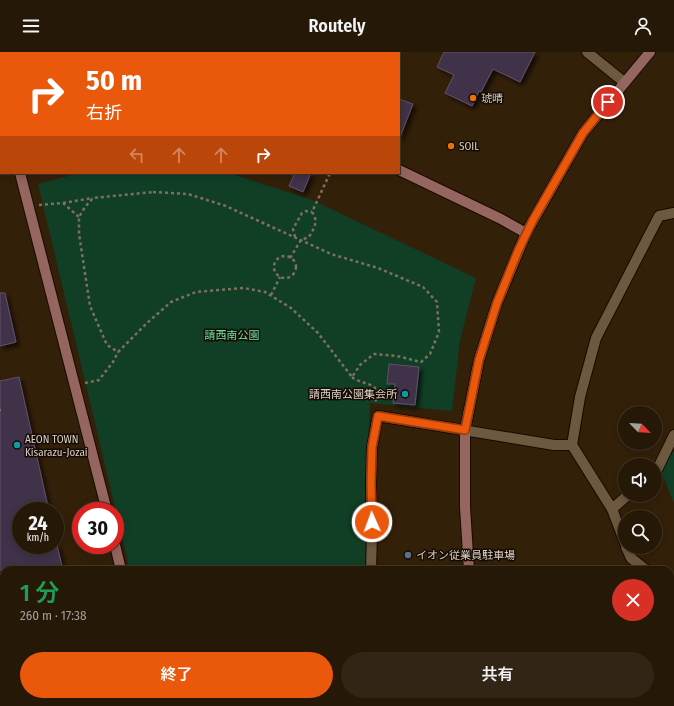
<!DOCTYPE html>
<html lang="ja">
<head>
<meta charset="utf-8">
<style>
  body { margin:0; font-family:"Fira Sans Condensed","Noto Sans JP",sans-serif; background:#322515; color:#f1f3f6; height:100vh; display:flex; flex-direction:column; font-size:15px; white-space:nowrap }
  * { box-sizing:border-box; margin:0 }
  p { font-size:13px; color:#a4a09b }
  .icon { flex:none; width:22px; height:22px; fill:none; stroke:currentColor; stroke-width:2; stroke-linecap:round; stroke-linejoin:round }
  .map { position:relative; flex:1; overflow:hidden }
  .panel { position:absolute; left:0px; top:514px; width:674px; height:140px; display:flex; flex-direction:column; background:#261807; border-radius:12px 12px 0 0; box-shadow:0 2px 10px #0003,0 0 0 1px #423728 }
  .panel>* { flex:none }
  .hud { position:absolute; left:0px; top:0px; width:400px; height:122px; box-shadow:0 2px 10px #0003,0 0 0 1px #423728; background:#ea580c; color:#fff; overflow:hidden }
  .needle { width:26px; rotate:115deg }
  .tools { position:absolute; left:618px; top:354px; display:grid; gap:8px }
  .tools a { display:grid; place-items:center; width:44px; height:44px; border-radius:50%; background:#261807; box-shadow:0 2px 10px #0003,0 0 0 1px #423728; font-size:20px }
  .speed { position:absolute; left:12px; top:450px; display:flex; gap:8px; font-size:20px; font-weight:700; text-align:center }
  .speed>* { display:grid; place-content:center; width:52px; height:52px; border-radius:50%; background:#261807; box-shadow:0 2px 10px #0003,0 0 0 1px #423728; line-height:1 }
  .speed small { font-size:10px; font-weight:400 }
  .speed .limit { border:6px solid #d22; background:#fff; color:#111 }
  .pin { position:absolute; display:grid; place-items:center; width:34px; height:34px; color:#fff; margin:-17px; border:2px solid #fff; border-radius:50%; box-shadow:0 1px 4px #0007 }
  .me { position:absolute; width:44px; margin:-22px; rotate:358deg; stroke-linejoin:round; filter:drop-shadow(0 0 3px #0008) }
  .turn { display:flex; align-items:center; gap:14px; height:84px; padding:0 20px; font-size:18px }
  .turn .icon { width:52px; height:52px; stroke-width:2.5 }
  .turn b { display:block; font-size:28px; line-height:34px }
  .lanes { display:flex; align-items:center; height:38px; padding:0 20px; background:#0003; justify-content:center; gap:20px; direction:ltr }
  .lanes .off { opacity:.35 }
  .round { display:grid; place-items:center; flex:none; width:42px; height:42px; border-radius:21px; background:#322515 }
  .overview { display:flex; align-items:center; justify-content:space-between; height:68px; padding:0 20px }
  h1 { font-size:24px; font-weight:600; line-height:30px; color:#1e9e55 }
  .cta { display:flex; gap:8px; margin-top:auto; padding:8px 20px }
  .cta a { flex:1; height:46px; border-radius:24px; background:#ea580c; color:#fff; font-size:16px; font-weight:600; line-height:46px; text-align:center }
  .cta a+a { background:#322515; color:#f1f3f6 }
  header { display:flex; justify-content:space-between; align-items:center; height:52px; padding:0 20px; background:#261807; font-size:18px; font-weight:600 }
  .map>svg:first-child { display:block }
  .green { fill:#103f26 }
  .building { fill:#413048; stroke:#625069; filter:url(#shadow) }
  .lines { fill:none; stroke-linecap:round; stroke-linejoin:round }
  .street-casing { stroke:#1a0900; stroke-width:12 }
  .secondary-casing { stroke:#1a0900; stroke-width:12 }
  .path { stroke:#7f6f5d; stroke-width:2.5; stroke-dasharray:3 3; stroke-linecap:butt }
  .street { stroke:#6d5840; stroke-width:10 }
  .secondary { stroke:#95655f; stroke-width:10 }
  .route-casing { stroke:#983908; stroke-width:10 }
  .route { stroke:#ea580c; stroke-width:7 }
  .food-dot { fill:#e8710a; stroke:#140c04; stroke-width:1.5 }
  .culture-dot { fill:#0f9aa8; stroke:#140c04; stroke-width:1.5 }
  .service-dot { fill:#5c6f8a; stroke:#140c04; stroke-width:1.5 }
  .labels { text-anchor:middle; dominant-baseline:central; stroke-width:3; stroke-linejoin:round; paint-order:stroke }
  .poi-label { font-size:11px; fill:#dbcfc2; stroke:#140c04; text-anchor:start }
  .park-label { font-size:11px; fill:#6ee09e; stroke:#140c04 }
</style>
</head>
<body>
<header><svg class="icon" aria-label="menu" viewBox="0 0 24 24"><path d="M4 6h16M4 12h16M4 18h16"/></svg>Routely<svg class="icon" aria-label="person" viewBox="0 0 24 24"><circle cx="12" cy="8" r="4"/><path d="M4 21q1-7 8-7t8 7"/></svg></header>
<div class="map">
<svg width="674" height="654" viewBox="0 0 674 654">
  <defs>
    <filter id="shadow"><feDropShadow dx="3.5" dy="3.5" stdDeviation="2" flood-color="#0009"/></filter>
  </defs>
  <rect width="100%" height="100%" fill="#332009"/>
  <g class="green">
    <path d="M79,121H229L312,148L476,226L460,288L452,359L370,351L366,432L367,516L362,518H130L38,132Z"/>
    <path d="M674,399V451L659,415Z"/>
  </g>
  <g class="building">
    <path d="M444,0H535L520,30L493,17L481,40L479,39L472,54L445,41L454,23L437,15Z"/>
    <path d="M399,47L413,52L400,85H399Z"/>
    <path d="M295,121H311L303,140L289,134Z"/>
    <path d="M0,241H5L16,290L0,294Z"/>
    <path d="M389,312L419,315L415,353L393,351L395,332H387Z"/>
    <path d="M19,325L49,459H21V493H57L63,518H0V329Z"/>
  </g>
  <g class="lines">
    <g class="street-casing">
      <g id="street">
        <path d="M587,0L624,30"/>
        <path d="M655,420L657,418L674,383"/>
        <path d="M612,457L628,443"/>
        <path d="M625,491L612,457L572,393L580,345L596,286L659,164L674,161"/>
        <path d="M626,495L631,506L646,518"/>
        <path d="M371,518L372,482L371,431L372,395L378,364L554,393H572"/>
        <path d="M670,538L674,541"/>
      </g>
    </g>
    <g class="secondary-casing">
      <g id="secondary">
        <path d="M0,41L1,45"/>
        <path d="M0,70H1"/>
        <path d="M399,118L501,167L526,181"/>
        <path d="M20,121L107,459"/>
        <path d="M115,493L121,518"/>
        <path d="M469,518L465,455V378L479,308L497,251L526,181L583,81L650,0"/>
        <path d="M154,650L155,654"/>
        <path d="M489,650L490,654"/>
        <path d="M234,654L251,650"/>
      </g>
    </g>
    <g class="path">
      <path d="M153,140L188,142L226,154L331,202L378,216L423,235L437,250L439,280L430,302L421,310L397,304L374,302L360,313L352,325L318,281L291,256L265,240L244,236L196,240L171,250L147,271L118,300L107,293L90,254L79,182V165L85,155L93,146Z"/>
      <path d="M63,151L93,146"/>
      <path d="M39,153L63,151L79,165"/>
      <path d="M295,185L293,177L302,161L306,159L312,160"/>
      <circle cx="285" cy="215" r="11"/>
      <path d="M290,206L301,188L309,185C314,176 319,170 312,160L330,121"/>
      <path d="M271,243L280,225"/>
      <path d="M352,325C359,331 368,330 375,336L376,352"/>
      <path d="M85,331L99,328L113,310L118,300"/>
      <path d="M0,358H1"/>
    </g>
    <use href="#street" class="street"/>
    <use href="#secondary" class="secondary"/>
  </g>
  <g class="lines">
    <g class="route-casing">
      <path id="route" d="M372,470L371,431L372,395L378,364L465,378L479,308L497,251L518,199L533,168L583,81L608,50"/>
    </g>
    <use href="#route" class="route"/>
  </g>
  <g class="food-dot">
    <circle cx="473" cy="46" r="4"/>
    <circle cx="451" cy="94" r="4"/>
  </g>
  <g class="culture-dot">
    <circle cx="405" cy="342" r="4"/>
    <circle cx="17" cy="393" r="4"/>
  </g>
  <circle class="service-dot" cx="408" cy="503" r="4"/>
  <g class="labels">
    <g class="poi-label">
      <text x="481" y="46">琥晴</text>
      <text x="459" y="94">SOIL</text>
      <text x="397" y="342" text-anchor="end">請西南公園集会所</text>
      <text x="25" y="387">AEON TOWN<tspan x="25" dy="13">Kisarazu-Jozai</tspan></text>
      <text x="416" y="503">イオン従業員駐車場</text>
    </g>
    <g class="park-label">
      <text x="232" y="283">請西南公園</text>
    </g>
  </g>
</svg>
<div class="tools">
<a><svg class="needle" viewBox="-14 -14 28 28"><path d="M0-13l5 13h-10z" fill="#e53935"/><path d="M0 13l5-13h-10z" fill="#a4a09b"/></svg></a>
<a><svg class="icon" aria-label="sound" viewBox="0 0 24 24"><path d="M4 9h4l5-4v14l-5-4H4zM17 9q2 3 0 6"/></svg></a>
<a><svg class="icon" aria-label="search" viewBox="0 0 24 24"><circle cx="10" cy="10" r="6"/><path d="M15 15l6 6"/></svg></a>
</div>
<div class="speed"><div>24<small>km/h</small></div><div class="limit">30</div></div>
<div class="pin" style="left:608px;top:50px;background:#d93025"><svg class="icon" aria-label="arrive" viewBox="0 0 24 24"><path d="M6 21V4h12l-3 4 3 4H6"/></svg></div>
<svg class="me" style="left:372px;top:470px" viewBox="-20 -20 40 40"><circle r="17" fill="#ea580c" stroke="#fff" stroke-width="3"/><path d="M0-11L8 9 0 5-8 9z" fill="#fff"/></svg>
<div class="hud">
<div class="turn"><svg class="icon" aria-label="right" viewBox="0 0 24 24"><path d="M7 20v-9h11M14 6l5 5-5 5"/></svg><div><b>50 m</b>右折</div></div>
<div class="lanes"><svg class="icon off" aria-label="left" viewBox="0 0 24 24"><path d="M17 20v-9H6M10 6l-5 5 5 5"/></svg><svg class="icon off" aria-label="ahead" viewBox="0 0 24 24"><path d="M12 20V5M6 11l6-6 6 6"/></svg><svg class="icon off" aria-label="ahead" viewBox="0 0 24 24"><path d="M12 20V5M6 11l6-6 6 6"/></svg><svg class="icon" aria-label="right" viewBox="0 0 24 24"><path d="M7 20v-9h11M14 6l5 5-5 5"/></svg></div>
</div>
<section class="panel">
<div class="overview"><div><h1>1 分</h1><p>260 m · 17:38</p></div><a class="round" style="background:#d93025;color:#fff"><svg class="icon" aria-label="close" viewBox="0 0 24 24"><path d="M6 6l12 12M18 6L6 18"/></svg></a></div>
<div class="cta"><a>終了</a><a>共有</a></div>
</section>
</div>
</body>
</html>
